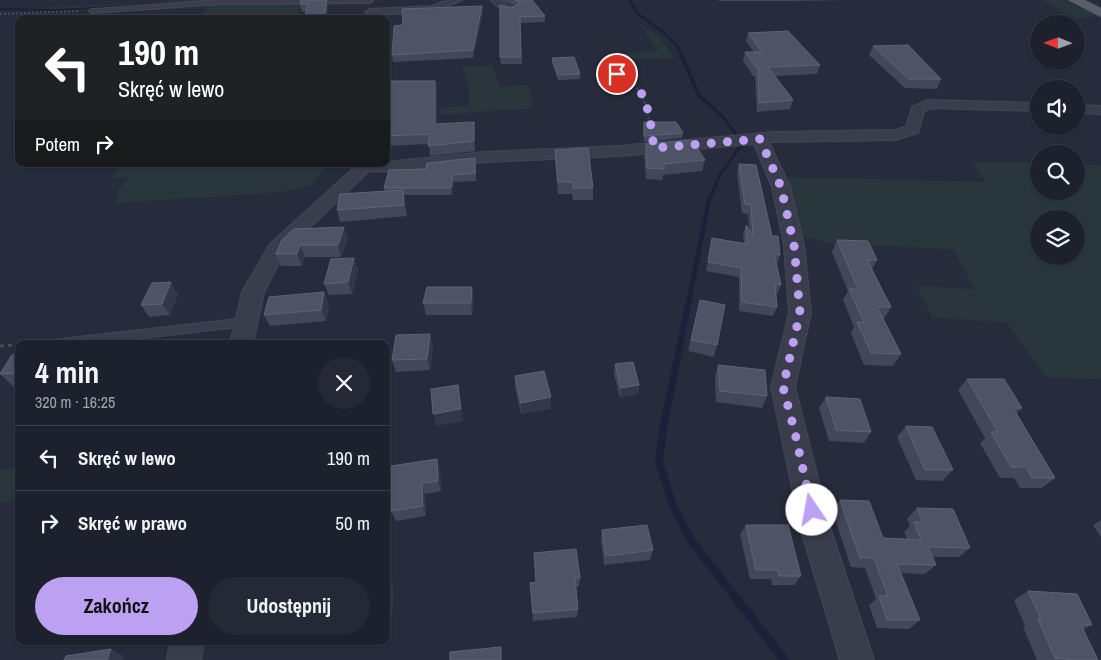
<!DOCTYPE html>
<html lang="pl">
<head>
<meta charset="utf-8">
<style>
  body { margin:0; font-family:"Archivo Narrow",sans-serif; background:#252935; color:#f1f3f6; height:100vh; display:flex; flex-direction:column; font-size:19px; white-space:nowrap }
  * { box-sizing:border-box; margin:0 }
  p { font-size:16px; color:#a0a3aa }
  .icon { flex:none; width:28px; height:28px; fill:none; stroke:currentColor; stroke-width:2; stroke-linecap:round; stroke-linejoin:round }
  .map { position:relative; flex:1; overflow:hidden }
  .details { position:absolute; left:15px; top:340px; width:375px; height:305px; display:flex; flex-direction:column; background:#1d212d; border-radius:10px; box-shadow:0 1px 4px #0004,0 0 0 1px #3b3e49 }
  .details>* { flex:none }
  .banner { position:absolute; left:15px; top:15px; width:375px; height:152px; border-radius:10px; box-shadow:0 1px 4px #0004,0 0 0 1px #3b3e49; background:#202124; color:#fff; overflow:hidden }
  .needle { width:32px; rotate:271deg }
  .fabs { position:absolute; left:1030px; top:15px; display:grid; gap:10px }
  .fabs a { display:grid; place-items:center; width:55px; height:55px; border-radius:50%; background:#1d212d; box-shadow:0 1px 4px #0004,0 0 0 1px #3b3e49; font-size:25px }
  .pin { position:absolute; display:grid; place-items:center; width:42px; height:42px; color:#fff; margin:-21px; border:2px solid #fff; border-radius:50%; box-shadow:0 1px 5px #0007 }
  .me { position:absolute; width:55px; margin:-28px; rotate:348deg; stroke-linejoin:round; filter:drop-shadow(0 0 4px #0008) }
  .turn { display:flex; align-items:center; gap:18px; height:105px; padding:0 20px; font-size:22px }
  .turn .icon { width:65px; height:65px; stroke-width:2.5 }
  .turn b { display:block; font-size:35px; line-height:42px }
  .then { display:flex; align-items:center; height:48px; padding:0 20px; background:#0003; gap:10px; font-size:19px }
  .round { display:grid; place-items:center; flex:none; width:52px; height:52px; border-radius:26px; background:#252935 }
  .headline { display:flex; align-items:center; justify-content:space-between; height:85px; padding:0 20px }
  h1 { font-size:30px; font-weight:700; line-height:38px }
  .button { display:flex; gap:10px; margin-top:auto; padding:10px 20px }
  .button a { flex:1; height:58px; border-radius:30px; background:#bca0f2; color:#111; font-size:20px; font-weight:700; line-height:58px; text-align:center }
  .button a+a { background:#252935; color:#f1f3f6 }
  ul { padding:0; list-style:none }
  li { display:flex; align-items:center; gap:15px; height:65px; padding:0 20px; border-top:1px solid #3b3e49 }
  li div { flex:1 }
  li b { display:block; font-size:19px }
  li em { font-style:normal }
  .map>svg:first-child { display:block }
  .green { fill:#29373d; fill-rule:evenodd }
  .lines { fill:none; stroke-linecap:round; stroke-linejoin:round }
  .stream { fill:#1b2138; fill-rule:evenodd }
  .service-casing { stroke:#434755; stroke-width:2 }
  .minor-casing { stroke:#434755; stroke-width:2 }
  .primary-casing { stroke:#434755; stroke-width:1 }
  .path-far1 { stroke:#425055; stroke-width:2; stroke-dasharray:2 2; stroke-linecap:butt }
  .path { stroke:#425055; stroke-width:3; stroke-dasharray:4 4; stroke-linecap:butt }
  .service { fill:#3a3e4c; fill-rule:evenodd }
  .minor { fill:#3a3e4c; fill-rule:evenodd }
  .primary { fill:#595d6c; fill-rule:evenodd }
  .wall { fill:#42485a }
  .shaded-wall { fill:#323749 }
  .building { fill:#4e5466; stroke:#5e6475 }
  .route { stroke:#bca0f2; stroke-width:9; stroke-dasharray:0 16.2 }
</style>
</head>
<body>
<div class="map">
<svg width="1101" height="660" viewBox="0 0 1101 660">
  <rect width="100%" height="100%" fill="#272c3c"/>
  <g class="green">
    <path d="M169,0H315L65,11L0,10V8L15,9L167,2Z"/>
    <path d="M1043,0H1064L1097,16L1075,18Z"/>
    <path d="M236,3H303L297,17H304V19H200L209,4Z"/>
    <path d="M638,22L658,36L674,58H604L602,56L658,51Z"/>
    <path d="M462,66H493L499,87L529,85L534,108L439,115V108L469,106V89Z"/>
    <path d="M972,162L1039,163V191H1076V164L1101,165V379L1047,377L1006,322L933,318L917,286L975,289L953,249L833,244L802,236L781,177L986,182ZM1039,219H1076V256H1039Z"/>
    <path d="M122,164H162V166L327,164L312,185L281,192L117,203L118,190L130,177L112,178Z"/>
    <path d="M19,468V500L0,503V470Z"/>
  </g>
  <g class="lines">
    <g class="stream">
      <path d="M627,0H631L639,13L663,30L679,46L701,95L724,116L739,135L742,147L723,173L711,200L667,430L663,462L677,505L695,539L788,657L790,660H779L689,545L670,509L655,462L659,430L707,200L719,173L738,147L735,135L722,118L697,96L676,47L661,32L637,15Z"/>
      <path d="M173,2L174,4L58,11L0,10V8L58,9Z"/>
    </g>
    <g class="service-casing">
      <g id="service">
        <path d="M222,0H372L373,1L370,3L222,4L92,13L89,11L92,9Z"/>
        <path d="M246,318L252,322L246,326L92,344H46L52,340Z"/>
      </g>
    </g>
    <g class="minor-casing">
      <g id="minor">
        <path d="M447,0H462L434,12L371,15L365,12L371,9L432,6Z"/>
        <path d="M491,0H502L507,5L519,9C509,18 497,8 491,0Z"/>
        <path d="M928,100L1039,103V111L931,108L924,112L918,133L895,140L769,142L790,187L804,245L811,313L795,387L831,530L874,660H840L801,530L771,387L789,313L784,245L772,187L754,144L619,156L486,162L395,172L369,171L285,251L264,292L253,344H230L242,292L270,244L358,164H386V162L486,152L619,146L774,132L894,130L906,127L912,107Z"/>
        <path d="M1076,105L1101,106V114L1076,113Z"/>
        <path d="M170,641H204L201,660H167Z"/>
      </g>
    </g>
    <g class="primary-casing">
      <path id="primary" d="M1068,0H1085L1101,8V17Z"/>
    </g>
    <g class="path-far1">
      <path d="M0,14L79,11"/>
      <path d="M617,74C641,83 646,102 650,125"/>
    </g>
    <path class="path" d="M0,346L19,345"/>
    <use href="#service" class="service"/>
    <use href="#minor" class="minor"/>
    <use href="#primary" class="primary"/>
  </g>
  <g class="wall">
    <path d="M301,0H328L329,5L302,12L300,4Z"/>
    <path d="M503,0H532L545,16V22L520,23L522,64H501L500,57L511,8L515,6Z"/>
    <path d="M718,0H843L799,1H719Z"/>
    <path d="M482,6L483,13L473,58L393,62L392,55L403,25Z"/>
    <path d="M748,33L820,65L817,74L775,76L793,100L790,109L757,112L755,76H753L743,61L745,52H754L746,41Z"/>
    <path d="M873,46L941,79L937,89L905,88L869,55Z"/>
    <path d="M552,58L580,74V79L558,80L552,63Z"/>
    <path d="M386,81H435L437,90V124L475,132V151L430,156L429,144L386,146Z"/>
    <path d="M644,122L683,133L682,138L644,142L643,127Z"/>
    <path d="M646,144L705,160L702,171L663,175L662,180L646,179L644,156Z"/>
    <path d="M555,150L593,188V200H573L572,194H558L555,161Z"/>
    <path d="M739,164L772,236L780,255L777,264L781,285L777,294H776L777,307L773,316L739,311V277L706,271L712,238L744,243L743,234L746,225L749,230L748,214L742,213L737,173Z"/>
    <path d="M476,165V181L454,182L452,195H404L407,216L340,222L337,210L385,191L384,188L426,169Z"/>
    <path d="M348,239L341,257H305L302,266H281L276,254L282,240Z"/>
    <path d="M837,240L877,260L872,270L891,307L884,319H883L901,354L893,366L864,365L851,333L854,327L843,300L848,291L832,252Z"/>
    <path d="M354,258L358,270L352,294L329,295L324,284Z"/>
    <path d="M472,287L474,298L472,315H426L423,303Z"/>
    <path d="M324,292L329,304L326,321L270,326L264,315Z"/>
    <path d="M178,294L170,315L149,317L141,305Z"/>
    <path d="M697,312L717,345L714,357L688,351Z"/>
    <path d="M430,334L433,345L430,370L396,372L392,360Z"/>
    <path d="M19,355V385L13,386L0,374Z"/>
    <path d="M615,364L639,385L638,394L620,398L614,374Z"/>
    <path d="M718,365L767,396L762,408L716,402L715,377Z"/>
    <path d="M515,376L551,409L521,414L515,387Z"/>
    <path d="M967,379L1022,408L1016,414L1055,478L1042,488H1020L1014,478H1000L980,443L985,438L958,390Z"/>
    <path d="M826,397L871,432L864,443L829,441L819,408Z"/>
    <path d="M906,426L953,470L942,481L916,480L897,437Z"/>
    <path d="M437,459L440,470L441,491L425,494L426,516L396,521L391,511Z"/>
    <path d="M840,500L883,538L907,539L904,532L910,526L907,519L917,508L970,548L959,557H932L936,565L925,574L901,573L920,620L909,629L877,628L869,605L876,599L865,568L851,567L832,510Z"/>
    <path d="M1101,520V537L1093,525Z"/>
    <path d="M746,525L801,576L794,585H772L771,579H750L740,534Z"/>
    <path d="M602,530L653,550L650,560L604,565L601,540Z"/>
    <path d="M386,575H389L393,584L392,616H386Z"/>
    <path d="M580,578L579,587H576L578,609L577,617L533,621L530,583Z"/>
    <path d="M1028,591L1092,625L1083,630L1098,660H1037L1023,627L1025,626L1014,600Z"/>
    <path d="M281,641H313V643L287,646Z"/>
  </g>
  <g class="shaded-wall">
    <path d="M327,0H328L329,5L327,19H324Z"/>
    <path d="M482,6L483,13L473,58V50Z"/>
    <path d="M435,81L437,90V134L435,124Z"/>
    <path d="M474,122L475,132V151L474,141Z"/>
    <path d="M453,175L454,182L452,195L451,188Z"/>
    <path d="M403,190L405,201L407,216L404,205Z"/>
    <path d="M344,227L348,239L341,257L338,245Z"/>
    <path d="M300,245L305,257L302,266L297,254Z"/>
    <path d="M354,258L358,270L352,294L348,282Z"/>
    <path d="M171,282L178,294L170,315L162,304Z"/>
    <path d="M472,287L474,298L472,315L471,303Z"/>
    <path d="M324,292L329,304L326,321L321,310Z"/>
    <path d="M430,334L433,345L430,370L427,359Z"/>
    <path d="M458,385L463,421L436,426L433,414Z"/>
    <path d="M639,385L638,394L620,398L621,388Z"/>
    <path d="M551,397V409L521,414V403Z"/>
    <path d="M437,459L440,470L441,491L438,481Z"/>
    <path d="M422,483L425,494L426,516L423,506Z"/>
    <path d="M389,575L393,584L392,616L387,607Z"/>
    <path d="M111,649L124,656L123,660H107Z"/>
  </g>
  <g class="building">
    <path d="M301,0H327L324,19H304L308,4H300Z"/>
    <path d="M515,0H532L545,16L520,17L521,57H500V5L511,8L521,3Z"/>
    <path d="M482,6L473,50L392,55L394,26L403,25L402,9Z"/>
    <path d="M788,31L820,65L768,67L793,100L759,103L758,67H755L745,52H762L748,33Z"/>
    <path d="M908,45L941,79H909L873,46Z"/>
    <path d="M574,57L580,74L558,75L552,58Z"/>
    <path d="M386,81H435V124L474,122V141L428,146L430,134L386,136Z"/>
    <path d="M644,122H676L683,133L644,136Z"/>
    <path d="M692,140L705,160L664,164V169L647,168L646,144Z"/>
    <path d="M588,148L593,188H573V182H558L555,150Z"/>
    <path d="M475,158V173L453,175L451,188H384L389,170L426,169L427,163Z"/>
    <path d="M739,164L756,165L772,236H778L780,255L774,254L781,285L775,284L777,307L742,302L741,268L708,262L712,238L747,244L746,225L753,236L751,205L745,204Z"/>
    <path d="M403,190L404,205L337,210L340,194Z"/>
    <path d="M344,227L338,245H300L297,254H276L282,240L294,229Z"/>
    <path d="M837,240L868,241L877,260H867L891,307H877L901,354L871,353L857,322H864L849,289H858Z"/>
    <path d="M354,258L348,282L324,284L331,259Z"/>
    <path d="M171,282L162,304L141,305L152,283Z"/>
    <path d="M427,287H472L471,303H423Z"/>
    <path d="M324,292L321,310L264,315L269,297Z"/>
    <path d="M700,300L725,305L717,345L691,340Z"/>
    <path d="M430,334L427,359L392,360L396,335Z"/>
    <path d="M12,355H19V373L0,374Z"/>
    <path d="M633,362L639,385L621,388L615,364Z"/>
    <path d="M718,365L765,370L767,396L720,391Z"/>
    <path d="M544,371L551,397L521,403L515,376Z"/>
    <path d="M967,379H1004L1022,408H1013L1055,478H1032L1026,467H1011L991,432H998Z"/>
    <path d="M458,385L461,409L433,414L431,389Z"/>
    <path d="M826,397L860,399L871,432L836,430Z"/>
    <path d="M906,426L932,427L953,470H925Z"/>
    <path d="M437,459L438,481L422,483L423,506L391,511V466Z"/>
    <path d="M840,500L869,501L883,538L921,540L914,522H922L917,508L953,509L970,548L928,547L936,565L897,564L920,620H887L879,596H888L874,558H860Z"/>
    <path d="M647,525L653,550L606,556L602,530Z"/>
    <path d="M746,525H788L801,576H779L778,570H756Z"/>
    <path d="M576,549L580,578H575L578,609L533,613L530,583L536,582L534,553Z"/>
    <path d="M386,575H389L386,607Z"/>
    <path d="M1028,591L1077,594L1092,625H1081L1098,660H1074L1055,658L1038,619H1041Z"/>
    <path d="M501,647V660H450V652Z"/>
    <path d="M111,649L107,660H64L66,656Z"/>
  </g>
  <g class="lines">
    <path class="route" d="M617,74C649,82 650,122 654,148L760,139L781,187L794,245L800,313L783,387L795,433L812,510"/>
  </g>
</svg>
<div class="fabs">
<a><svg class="needle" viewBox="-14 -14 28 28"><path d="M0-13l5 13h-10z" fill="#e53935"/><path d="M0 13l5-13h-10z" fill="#a0a3aa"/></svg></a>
<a><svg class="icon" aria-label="sound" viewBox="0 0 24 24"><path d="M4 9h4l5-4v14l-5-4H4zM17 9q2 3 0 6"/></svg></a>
<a><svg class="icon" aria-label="search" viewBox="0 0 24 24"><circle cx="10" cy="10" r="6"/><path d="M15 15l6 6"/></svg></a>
<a><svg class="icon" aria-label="layers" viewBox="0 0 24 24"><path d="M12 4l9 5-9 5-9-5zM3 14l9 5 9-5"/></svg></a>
</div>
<div class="pin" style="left:617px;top:74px;background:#d93025"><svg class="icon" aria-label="arrive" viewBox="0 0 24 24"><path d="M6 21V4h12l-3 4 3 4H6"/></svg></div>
<svg class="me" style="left:812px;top:510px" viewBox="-20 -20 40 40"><circle r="19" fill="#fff"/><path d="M0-13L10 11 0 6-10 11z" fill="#bca0f2"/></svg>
<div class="banner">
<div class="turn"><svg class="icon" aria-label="left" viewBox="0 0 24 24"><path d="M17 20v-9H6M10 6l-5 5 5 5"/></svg><div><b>190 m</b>Skręć w lewo</div></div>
<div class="then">Potem<svg class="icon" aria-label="right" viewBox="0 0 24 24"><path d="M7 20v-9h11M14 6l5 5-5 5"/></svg></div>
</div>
<section class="details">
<div class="headline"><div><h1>4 min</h1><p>320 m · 16:25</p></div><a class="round"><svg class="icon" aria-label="close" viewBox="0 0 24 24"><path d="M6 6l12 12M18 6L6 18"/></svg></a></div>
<ul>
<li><svg class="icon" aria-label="left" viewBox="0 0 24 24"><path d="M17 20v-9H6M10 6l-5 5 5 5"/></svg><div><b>Skręć w lewo</b></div><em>190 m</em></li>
<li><svg class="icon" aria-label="right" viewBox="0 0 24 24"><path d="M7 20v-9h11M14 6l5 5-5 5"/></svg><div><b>Skręć w prawo</b></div><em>50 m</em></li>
</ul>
<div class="button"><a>Zakończ</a><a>Udostępnij</a></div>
</section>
</div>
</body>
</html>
